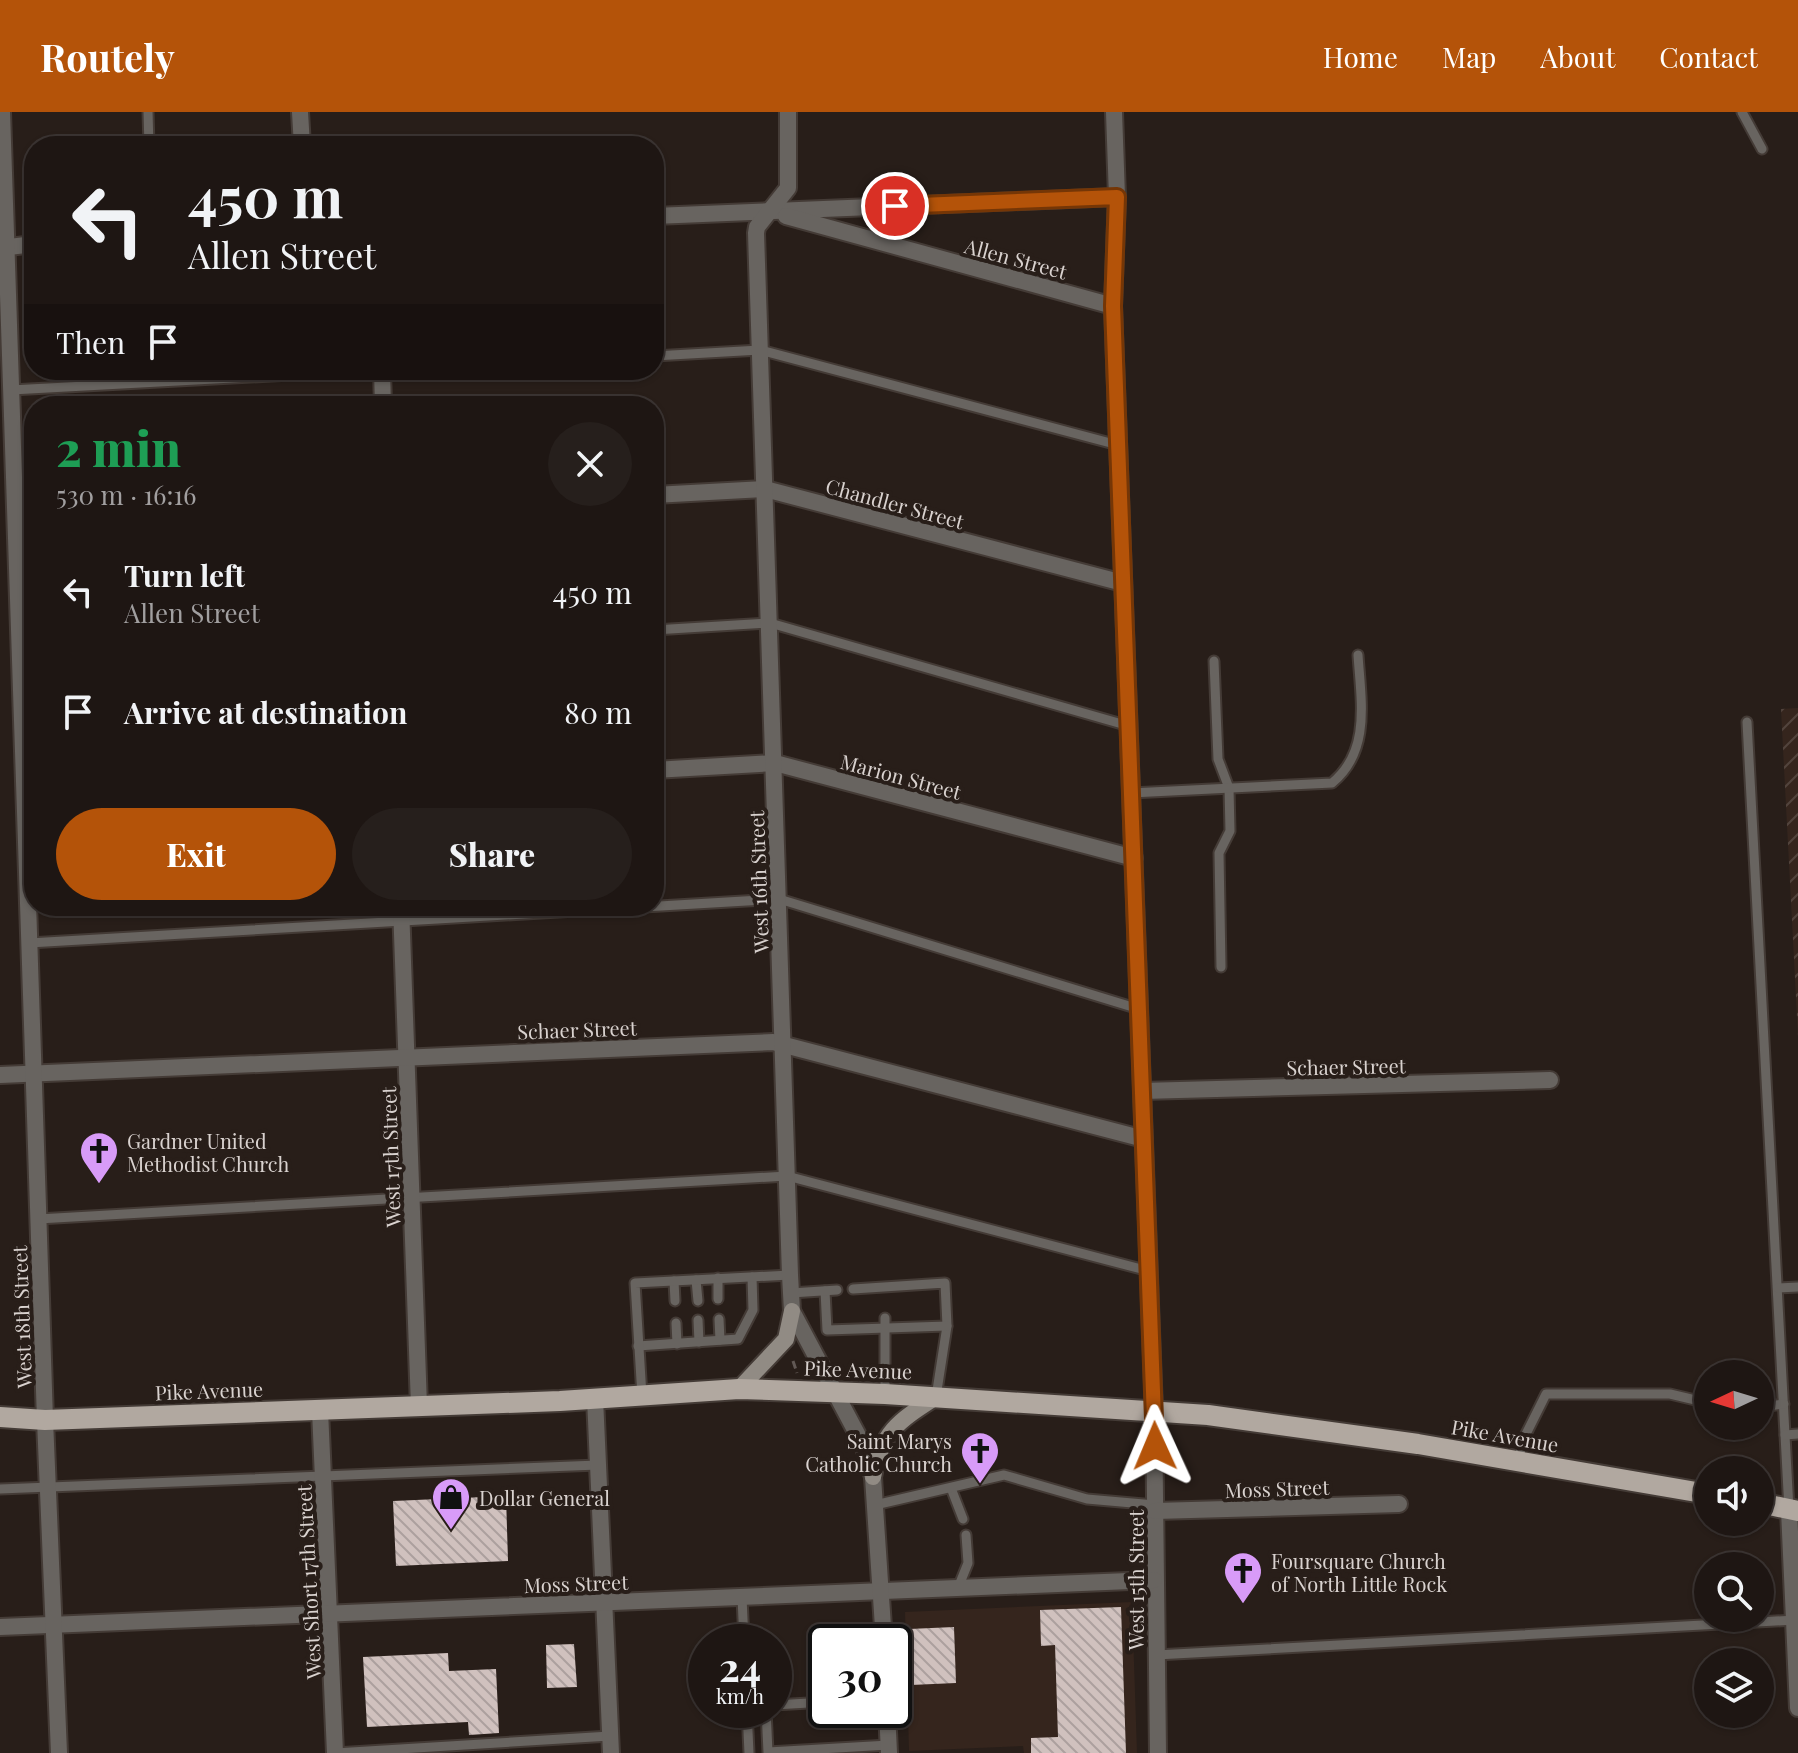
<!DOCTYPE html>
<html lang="en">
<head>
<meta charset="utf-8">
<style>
  body { margin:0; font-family:"Playfair Display",serif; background:#261f1c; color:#f1f3f6; height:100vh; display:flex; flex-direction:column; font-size:30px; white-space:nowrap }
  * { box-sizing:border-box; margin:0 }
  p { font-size:26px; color:#a19fa0 }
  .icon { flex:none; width:44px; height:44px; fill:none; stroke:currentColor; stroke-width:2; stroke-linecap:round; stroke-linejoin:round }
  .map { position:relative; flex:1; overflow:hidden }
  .details { position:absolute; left:24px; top:284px; width:640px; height:520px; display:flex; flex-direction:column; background:#1e1613; border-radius:32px; box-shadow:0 2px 6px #0004,0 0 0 2px #3c3533 }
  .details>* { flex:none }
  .banner { position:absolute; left:24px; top:24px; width:640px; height:244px; border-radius:32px; box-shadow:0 2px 6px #0004,0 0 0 2px #3c3533; background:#1e1613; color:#f1f3f6; overflow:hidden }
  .needle { width:52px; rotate:266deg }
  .fabs { position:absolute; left:1694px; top:1248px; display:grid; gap:16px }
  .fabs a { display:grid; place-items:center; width:80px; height:80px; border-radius:50%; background:#1e1613; box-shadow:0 2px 6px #0004,0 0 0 2px #3c3533; font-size:40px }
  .speed { position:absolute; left:688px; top:1512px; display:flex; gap:16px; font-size:40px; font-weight:700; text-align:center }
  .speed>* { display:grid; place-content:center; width:104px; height:104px; border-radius:50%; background:#1e1613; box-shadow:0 2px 6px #0004,0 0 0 2px #3c3533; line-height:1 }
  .speed small { font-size:20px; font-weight:400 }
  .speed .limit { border:4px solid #111; border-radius:12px; background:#fff; color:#111 }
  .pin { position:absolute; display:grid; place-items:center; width:68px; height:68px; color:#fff; margin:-34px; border:4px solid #fff; border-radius:50%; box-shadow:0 2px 8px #0007 }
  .me { position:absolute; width:88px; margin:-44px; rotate:359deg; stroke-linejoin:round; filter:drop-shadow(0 0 6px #0008) }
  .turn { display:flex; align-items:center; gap:28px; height:168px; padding:0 32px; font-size:36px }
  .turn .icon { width:104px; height:104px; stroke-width:2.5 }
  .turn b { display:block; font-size:56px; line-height:68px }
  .then { display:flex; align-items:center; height:76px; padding:0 32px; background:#0003; gap:16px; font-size:30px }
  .round { display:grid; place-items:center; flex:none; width:84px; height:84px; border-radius:42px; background:#261f1c }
  .summary { display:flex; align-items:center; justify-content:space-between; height:136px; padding:0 32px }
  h1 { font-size:48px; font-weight:800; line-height:60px; color:#1e9e55 }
  .primary-button { display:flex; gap:16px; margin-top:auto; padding:16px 32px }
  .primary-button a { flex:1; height:92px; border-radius:48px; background:#b45309; color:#fff; font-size:32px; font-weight:800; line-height:92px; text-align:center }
  .primary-button a+a { background:#261f1c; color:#f1f3f6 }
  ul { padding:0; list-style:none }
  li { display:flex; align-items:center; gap:24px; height:120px; padding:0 32px }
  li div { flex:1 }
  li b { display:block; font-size:30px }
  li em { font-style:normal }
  header { display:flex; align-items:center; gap:48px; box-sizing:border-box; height:112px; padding:0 40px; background:#b45309; color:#fff }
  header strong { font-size:38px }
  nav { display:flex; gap:44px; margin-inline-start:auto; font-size:28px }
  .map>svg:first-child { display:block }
  .built { fill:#35251d }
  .industrial { fill:url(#industrial-furrows) }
  .building { fill:url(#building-back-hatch) }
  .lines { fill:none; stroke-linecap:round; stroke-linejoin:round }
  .service-casing { stroke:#443b36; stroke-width:13 }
  .minor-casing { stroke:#443b36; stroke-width:20 }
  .tertiary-casing { stroke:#443b36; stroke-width:20 }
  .secondary-casing { stroke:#443b36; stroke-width:20 }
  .primary-casing { stroke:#443b36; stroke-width:24 }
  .path { stroke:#625955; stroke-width:3; stroke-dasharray:8 4; stroke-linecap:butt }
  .service { stroke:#686460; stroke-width:9 }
  .minor { stroke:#686460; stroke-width:16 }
  .tertiary { stroke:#686460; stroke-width:16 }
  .secondary { stroke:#918b84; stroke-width:16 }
  .primary { stroke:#b1a8a0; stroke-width:20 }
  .route-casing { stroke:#753606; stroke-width:20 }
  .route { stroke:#b45309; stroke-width:14 }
  .labels { text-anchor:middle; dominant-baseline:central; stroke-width:8; stroke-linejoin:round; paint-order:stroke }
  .street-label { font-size:20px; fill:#d9d2cf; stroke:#281e19 }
  .poi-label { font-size:20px; fill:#d9d2cf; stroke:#281e19; text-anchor:start }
</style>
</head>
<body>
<header>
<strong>Routely</strong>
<nav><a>Home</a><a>Map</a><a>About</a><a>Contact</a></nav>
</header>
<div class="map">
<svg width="1798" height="1641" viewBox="0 0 1798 1641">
  <defs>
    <pattern id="industrial-furrows" width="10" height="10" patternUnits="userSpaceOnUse" patternTransform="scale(2)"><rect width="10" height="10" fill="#35251d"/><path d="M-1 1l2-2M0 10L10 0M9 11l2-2" fill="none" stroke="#52443d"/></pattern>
    <pattern id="building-back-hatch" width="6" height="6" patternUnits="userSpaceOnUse" patternTransform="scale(2)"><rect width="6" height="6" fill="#d0c1be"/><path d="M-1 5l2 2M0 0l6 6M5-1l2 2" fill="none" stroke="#aca09e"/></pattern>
  </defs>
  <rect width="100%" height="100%" fill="#281e19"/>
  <path class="built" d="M1132,1490L1137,1641H1024L1023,1634L909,1639L905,1500Z"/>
  <path class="industrial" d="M1798,596V924L1781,597Z"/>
  <g class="building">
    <path d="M506,1384L508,1449L396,1454L393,1389Z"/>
    <path d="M1121,1495L1126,1641H1031V1626L1058,1625L1055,1533L1041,1534L1040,1498Z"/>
    <path d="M954,1515L956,1571L911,1573L909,1517Z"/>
    <path d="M574,1532L577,1575L547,1576L546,1533Z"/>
    <path d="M448,1541L449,1559L496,1557L499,1621L469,1623L468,1610L367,1615L363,1545Z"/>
  </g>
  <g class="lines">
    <g class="service-casing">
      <g id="service">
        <path d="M148,0L149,34"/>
        <path d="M1742,0L1762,37"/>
        <path d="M654,244L760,238L1118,333"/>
        <path d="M11,278L383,258"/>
        <path d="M654,518L770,511L1129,614"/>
        <path d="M1214,549L1218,647L1229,676L1230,719L1219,741L1221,855"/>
        <path d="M1747,610L1789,1398"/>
        <path d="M1131,681L1332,671C1371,639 1361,589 1358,543"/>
        <path d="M29,831L779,787L1139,897"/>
        <path d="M38,1107L787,1064L1149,1159"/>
        <path d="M718,1166V1187"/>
        <path d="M696,1168L698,1189"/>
        <path d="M674,1169L675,1189"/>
        <path d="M1778,1176L1798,1175"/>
        <path d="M853,1177L945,1171L947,1214L936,1285"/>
        <path d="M825,1179L827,1218L947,1214"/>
        <path d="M791,1181L837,1178"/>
        <path d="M885,1206V1282"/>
        <path d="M719,1207L720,1228"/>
        <path d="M698,1208L699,1230"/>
        <path d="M676,1211L677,1232"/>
        <path d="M638,1234L738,1227L753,1198L752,1165"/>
        <path d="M642,1284L635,1171L790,1163"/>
        <path d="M1760,1295L1784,1292"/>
        <path d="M1785,1323L1798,1322"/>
        <path d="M1518,1349L1524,1326L1546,1282H1670L1708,1291"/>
        <path d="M951,1376L963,1407"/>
        <path d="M0,1377L598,1353"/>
        <path d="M875,1393L1004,1363L1087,1387L1155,1393"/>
        <path d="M958,1476L968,1451L966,1423"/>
        <path d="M742,1485L744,1530"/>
        <path d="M1156,1543L1795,1508"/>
        <path d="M774,1593L826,1590"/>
        <path d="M747,1598L749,1641"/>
        <path d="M766,1598L768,1640L889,1633"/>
        <path d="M335,1641L610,1624"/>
      </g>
    </g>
    <g class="minor-casing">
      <g id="minor">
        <path d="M300,0L302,34"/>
        <path d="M1114,0L1117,85L1113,194L1154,1299L1158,1641"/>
        <path d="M654,104L1117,85"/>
        <path d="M786,104L1113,194"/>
        <path d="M0,136L34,132"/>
        <path d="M382,258L383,294"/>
        <path d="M654,383L765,377L1123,471"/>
        <path d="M16,420L34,419"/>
        <path d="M654,658L775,651L1134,746"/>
        <path d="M401,794L419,1294"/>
        <path d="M0,963L773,930L1144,1027"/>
        <path d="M1142,979L1550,968"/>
        <path d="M595,1286L611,1641"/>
        <path d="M320,1298L335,1641"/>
        <path d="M1155,1399L1399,1392"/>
        <path d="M0,1515L1154,1468"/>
      </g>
    </g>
    <g class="tertiary-casing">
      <g id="tertiary">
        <path d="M2,0L45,1308L59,1641"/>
        <path d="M788,0V76L757,115L756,121L790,1163L792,1199L863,1333L873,1365L884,1530"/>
        <path d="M1789,1398L1798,1596"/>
        <path d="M887,1598L889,1641"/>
      </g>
    </g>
    <g class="secondary-casing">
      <g id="secondary">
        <path d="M739,1277L786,1227L792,1199"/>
        <path d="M873,1365C882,1319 899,1309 936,1285"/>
      </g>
    </g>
    <g class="primary-casing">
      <g id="primary">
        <path d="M0,1305L45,1308L560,1289L739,1277L885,1282L1208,1303L1418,1332L1708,1382"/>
        <path d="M1760,1391L1798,1399"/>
      </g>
    </g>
    <path class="path" d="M793,1249L797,1261"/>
    <use href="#service" class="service"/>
    <use href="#minor" class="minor"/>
    <use href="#tertiary" class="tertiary"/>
    <use href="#secondary" class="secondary"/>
    <use href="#primary" class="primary"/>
  </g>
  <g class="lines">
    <g class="route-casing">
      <path id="route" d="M895,94L1117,85L1113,194L1155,1334"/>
    </g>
    <use href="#route" class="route"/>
  </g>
  <defs>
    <g id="church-pin" transform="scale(2)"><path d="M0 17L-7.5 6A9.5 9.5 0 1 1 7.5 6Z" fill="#d89bf8" stroke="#281e19"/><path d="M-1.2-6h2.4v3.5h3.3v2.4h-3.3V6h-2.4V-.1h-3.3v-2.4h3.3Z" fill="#111"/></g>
    <g id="shop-pin" transform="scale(2)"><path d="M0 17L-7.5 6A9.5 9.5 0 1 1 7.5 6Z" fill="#d89bf8" stroke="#281e19"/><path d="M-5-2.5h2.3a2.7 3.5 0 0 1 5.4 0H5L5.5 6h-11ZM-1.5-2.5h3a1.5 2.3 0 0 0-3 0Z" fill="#111"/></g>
  </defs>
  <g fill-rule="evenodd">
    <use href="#church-pin" x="99" y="1039"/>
    <use href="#church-pin" x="980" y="1339"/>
    <use href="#shop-pin" x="451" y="1385"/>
    <use href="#church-pin" x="1243" y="1459"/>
  </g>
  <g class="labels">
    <g class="street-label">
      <text transform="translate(1016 146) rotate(15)">Allen Street</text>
      <text transform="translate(895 391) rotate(15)">Chandler Street</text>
      <text transform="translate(901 664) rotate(15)">Marion Street</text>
      <text transform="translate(758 770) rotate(-92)">West 16th Street</text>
      <text transform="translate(577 917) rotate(-2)">Schaer Street</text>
      <text transform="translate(1346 954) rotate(-1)">Schaer Street</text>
      <text transform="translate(390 1045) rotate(-92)">West 17th Street</text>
      <text transform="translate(21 1205) rotate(-92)">West 18th Street</text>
      <text transform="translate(858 1257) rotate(2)">Pike Avenue</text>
      <text transform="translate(209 1278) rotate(-2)">Pike Avenue</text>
      <text transform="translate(1505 1323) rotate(10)">Pike Avenue</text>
      <text transform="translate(1277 1376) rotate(-2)">Moss Street</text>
      <text transform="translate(1135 1468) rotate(-90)">West 15th Street</text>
      <text transform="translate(308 1470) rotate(-93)">West Short 17th Street</text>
      <text transform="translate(576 1471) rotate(-2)">Moss Street</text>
    </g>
    <g class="poi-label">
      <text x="127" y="1028">Gardner United<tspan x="127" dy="23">Methodist Church</tspan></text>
      <text x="952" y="1328" text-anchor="end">Saint Marys<tspan x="952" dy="23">Catholic Church</tspan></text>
      <text x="479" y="1385">Dollar General</text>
      <text x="1271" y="1448">Foursquare Church<tspan x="1271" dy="23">of North Little Rock</tspan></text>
    </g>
  </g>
</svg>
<div class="fabs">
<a><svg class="needle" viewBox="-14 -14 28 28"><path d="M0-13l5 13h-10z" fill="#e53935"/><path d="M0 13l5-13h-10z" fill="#a19fa0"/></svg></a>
<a><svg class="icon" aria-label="sound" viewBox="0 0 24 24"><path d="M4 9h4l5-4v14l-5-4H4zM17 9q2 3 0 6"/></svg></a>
<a><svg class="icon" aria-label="search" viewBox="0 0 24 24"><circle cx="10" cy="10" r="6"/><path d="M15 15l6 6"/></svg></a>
<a><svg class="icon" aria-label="layers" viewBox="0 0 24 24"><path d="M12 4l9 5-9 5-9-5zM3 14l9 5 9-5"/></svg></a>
</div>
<div class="speed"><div>24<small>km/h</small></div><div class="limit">30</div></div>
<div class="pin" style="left:895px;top:94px;background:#d93025"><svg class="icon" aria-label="arrive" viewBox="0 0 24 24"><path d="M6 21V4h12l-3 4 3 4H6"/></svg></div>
<svg class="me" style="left:1155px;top:1334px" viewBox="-20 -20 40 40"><path d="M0-17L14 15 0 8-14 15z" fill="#b45309" stroke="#fff" stroke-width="4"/></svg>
<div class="banner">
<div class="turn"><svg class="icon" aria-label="left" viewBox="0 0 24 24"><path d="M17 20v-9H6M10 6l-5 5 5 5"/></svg><div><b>450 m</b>Allen Street</div></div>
<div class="then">Then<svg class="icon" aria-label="arrive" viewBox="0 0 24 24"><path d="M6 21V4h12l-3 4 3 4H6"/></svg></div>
</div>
<section class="details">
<div class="summary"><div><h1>2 min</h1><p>530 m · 16:16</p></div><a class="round"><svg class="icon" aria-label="close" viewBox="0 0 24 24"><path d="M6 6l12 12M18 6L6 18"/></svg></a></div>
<ul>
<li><svg class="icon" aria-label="left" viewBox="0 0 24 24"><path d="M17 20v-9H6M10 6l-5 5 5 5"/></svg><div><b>Turn left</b><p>Allen Street</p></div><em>450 m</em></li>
<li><svg class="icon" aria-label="arrive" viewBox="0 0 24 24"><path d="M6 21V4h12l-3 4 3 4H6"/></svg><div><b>Arrive at destination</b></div><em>80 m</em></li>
</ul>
<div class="primary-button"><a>Exit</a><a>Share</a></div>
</section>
</div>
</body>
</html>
